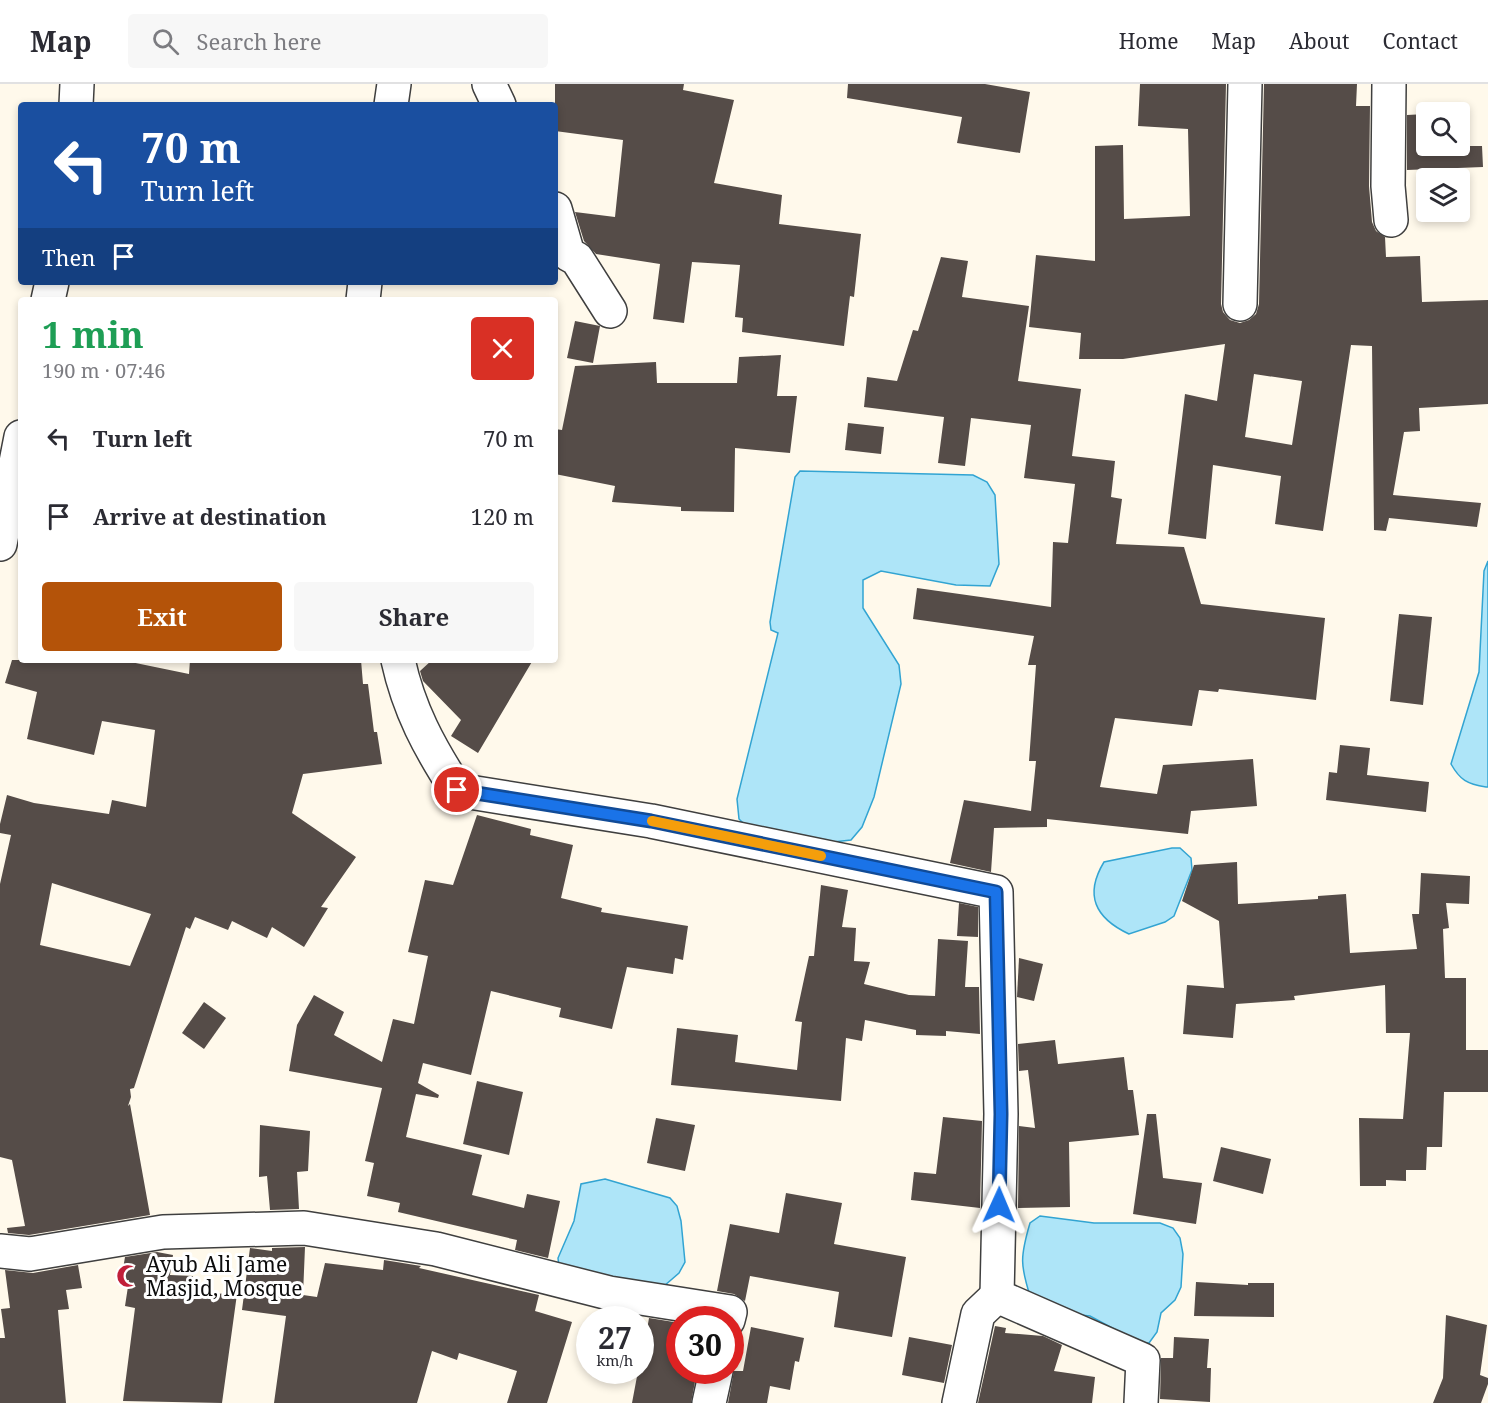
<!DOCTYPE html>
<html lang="en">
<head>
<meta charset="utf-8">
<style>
  body { margin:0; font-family:"Noto Serif",serif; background:#f7f7f7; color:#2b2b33; height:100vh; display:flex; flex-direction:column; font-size:22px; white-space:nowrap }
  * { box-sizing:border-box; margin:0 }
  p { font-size:20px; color:#7c7c81 }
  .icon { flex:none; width:33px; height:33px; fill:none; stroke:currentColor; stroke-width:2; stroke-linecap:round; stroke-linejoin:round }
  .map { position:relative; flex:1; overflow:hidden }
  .drawer { position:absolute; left:18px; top:213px; width:540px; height:366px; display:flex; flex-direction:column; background:#fff; border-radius:6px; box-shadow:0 3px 9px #0003 }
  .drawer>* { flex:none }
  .top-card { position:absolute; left:18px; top:18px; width:540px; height:183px; border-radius:6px; box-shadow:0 3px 9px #0003; background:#1a4fa0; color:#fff; overflow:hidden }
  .controls { position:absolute; left:1416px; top:18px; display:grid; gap:12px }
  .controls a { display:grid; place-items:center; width:54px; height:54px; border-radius:6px; background:#fff; box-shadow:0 3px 9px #0003; font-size:30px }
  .speed { position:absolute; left:576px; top:1222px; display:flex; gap:12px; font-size:30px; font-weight:700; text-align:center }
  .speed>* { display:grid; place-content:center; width:78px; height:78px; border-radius:50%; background:#fff; box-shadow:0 3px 9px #0003; line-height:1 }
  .speed small { font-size:15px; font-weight:400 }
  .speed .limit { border:9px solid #d22; background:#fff; color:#111 }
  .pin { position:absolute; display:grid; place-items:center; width:51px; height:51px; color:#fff; margin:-26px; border:3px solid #fff; border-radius:50%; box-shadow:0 2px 6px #0007 }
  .me { position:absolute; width:66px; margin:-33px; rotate:1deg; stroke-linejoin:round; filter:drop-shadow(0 0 4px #0008) }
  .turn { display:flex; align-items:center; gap:21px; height:126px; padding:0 24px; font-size:27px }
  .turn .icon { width:78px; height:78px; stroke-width:2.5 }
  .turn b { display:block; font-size:42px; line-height:51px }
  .then { display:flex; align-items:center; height:57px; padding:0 24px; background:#0003; gap:12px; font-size:22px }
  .round { display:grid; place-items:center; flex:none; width:63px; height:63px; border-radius:6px; background:#f7f7f7 }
  .headline { display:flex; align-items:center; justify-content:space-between; height:102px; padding:0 24px }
  h1 { font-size:36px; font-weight:700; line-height:45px; color:#1e9e55 }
  .cta { display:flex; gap:12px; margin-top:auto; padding:12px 24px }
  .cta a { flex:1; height:69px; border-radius:6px; background:#b45309; color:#fff; font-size:24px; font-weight:700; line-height:69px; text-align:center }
  .cta a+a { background:#f7f7f7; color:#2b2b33 }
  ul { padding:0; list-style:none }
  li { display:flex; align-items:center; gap:18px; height:78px; padding:0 24px }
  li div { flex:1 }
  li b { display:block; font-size:22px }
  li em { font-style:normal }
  header { display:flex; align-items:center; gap:36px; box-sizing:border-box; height:84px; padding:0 30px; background:#fff; border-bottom:2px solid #e1e1e2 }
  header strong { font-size:28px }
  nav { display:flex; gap:33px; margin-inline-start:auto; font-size:21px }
  .search { width:420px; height:54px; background:#f7f7f7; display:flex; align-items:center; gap:15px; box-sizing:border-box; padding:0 21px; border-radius:6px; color:#7c7c81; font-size:22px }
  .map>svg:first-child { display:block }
  .water { fill:#aee5f8; stroke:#32a4d2; stroke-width:1.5 }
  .building { fill:#554c48; fill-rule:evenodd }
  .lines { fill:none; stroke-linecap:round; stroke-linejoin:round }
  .minor-casing { stroke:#3f3f3f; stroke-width:36 }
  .minor { stroke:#fff; stroke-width:33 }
  .route-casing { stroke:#114b97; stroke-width:15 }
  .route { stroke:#1a73e8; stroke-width:10 }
  .slow { stroke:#f59e0b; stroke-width:10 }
  .labels { text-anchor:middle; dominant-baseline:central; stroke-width:6; stroke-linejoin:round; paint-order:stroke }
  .poi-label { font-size:21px; fill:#0c0c0c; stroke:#fff; text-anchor:start }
</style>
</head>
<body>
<header>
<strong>Map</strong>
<div class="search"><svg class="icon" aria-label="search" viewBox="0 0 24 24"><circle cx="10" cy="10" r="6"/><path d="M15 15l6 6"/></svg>Search here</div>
<nav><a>Home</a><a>Map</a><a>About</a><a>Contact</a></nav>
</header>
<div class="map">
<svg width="1488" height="1319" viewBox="0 0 1488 1319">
  <rect width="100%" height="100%" fill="#fff9eb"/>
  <g class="water">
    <path d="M800,387L973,391L987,398L995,411L999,480L990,502L956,501L881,487L863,496V524L899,581L901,600L874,713L862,743L851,756L806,761L745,741L739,735L737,715L778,549L771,546L770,538L795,393Z"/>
    <path d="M1488,477V703H1486C1467,700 1460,696 1451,680L1479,588L1484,487Z"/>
    <path d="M1172,764H1180L1191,774L1192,786L1174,832L1165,838L1129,850C1095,834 1084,811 1104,778Z"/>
    <path d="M605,1095L670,1114L677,1122L681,1137L685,1178L679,1189L664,1202L581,1190L559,1183L558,1174L574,1137L581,1100Z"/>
    <path d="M1040,1132L1094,1139H1160L1173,1144L1180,1154L1183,1170L1181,1203L1175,1216L1161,1229L1157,1248L1149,1259H1140L1090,1232L1070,1230L1031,1215C1020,1181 1020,1173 1030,1139Z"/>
  </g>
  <g class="building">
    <path d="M555,0H684L683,6L734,16L714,99L782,111L779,140L861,150L854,213L850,212L844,262L742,248L743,234L735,233L740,181L692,178L684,239L653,235L660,180L596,170L584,157L575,128L615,133L623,56L555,47Z"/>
    <path d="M848,0H985L1030,8L1020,69L957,59L962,33L847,14Z"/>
    <path d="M1140,0H1226L1221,220L1223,228L1230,236L1240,239L1249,236L1256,230L1259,220L1264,0H1357L1356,22H1370L1369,102L1372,138L1376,147L1385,153L1386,173L1420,172L1422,218L1488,216V320L1419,324L1420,347L1404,348L1393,411L1481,419L1477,443L1389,434L1386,447L1374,446L1372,262L1351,261L1323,447L1275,440L1281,392L1213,381L1206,455L1168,450L1185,310L1217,317L1225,260L1123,275H1079L1081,249L1029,243L1036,171L1095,177V62L1123,61L1124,135L1190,132L1188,45L1138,42ZM1254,290L1302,297L1292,361L1245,353Z"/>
    <path d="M1426,30V62H1482L1483,83L1407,86V31Z"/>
    <path d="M941,173L968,177L962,213L1029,222L1018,297L1081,305L1072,372L1115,377L1111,413L1122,415L1116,460L1184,463L1201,520L1325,534L1316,616L1219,605L1218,608L1199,606L1192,642L1115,634L1100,703L1157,710L1163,681L1253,675L1257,722L1191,727L1188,750L1047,735V743L994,744L991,788L950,779L964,716L1031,727L1036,677H1029L1036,581H1028L1034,552L913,535L917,504L1051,523L1053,458L1068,459L1075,400L1024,394L1031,341L971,334L965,382L938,379L944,333L864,323L867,293L897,297L913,246L918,247Z"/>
    <path d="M575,237L600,242L593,279L567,274Z"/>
    <path d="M781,271L777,312H797L790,369L735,364L734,428L681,427V423L612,418L615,402L555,390V345L562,346L575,282L656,278L657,299H737L739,273Z"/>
    <path d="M848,339L884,343L881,370L845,366Z"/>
    <path d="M1399,530L1432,533L1423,621L1390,617Z"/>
    <path d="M12,576H121L189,590L190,576H361L363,600H368L374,648H377L382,680L303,690L292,729L356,773L321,823L328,824L304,863L272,843L267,854L232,837L228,846L195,833L190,845L186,843L134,1004L130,1005L131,1013L128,1022L130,1020L150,1131L29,1151L8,1149L7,1144L25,1142L12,1076L0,1073V800L11,751L0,749V740L7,711L34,719L109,730L112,716L146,723L155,646L102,637L94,671L27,655L37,608L5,599ZM52,799L151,830L130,882L40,861Z"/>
    <path d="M432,576H533L478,669L451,652L461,636L423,597L420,587Z"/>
    <path d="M1340,661L1370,664L1367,691L1429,698L1426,728L1326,716L1329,688L1337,689Z"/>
    <path d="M477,731L531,745L530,751L573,761L561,814L602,824L601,828L688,842L683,876L675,874L673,890L627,883L612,945L559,933L561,924L491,907L471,991L423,979L418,999L439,1011L438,1014L416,1010L406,1053L482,1071L472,1111L524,1124L527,1110L560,1117L548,1174L515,1166L517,1156L398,1128L400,1119L367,1112L374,1079L365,1077L382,1004L289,987L297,941L314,911L344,928L334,951L382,978L393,935L414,940L428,872L408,868L425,796L453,801Z"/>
    <path d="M1237,778L1238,820L1318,815V812L1346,810L1350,869L1417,865L1412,830H1419L1421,789L1470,792L1469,820L1446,819L1449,844L1443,845L1445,894H1466V966H1488V1008H1444L1442,1063H1427L1426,1086H1406V1097L1386,1096V1102H1360L1359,1034L1403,1035L1410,949H1386L1385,901L1294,912L1295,916L1236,920L1233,954L1183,950L1187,901L1224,904L1219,837L1182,817L1194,781Z"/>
    <path d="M821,801L848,806L842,843L856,844L854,877L870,878L864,900L909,911L935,912L938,855L968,857L965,903H979L980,950L946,947V952L916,951V946L865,936L862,957L846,954L841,1017L671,1001L677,944L738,951L735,978L797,986L802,938L795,937L809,872H814Z"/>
    <path d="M959,819L978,823V853L957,852Z"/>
    <path d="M1019,874L1043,880L1034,917L1017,913Z"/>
    <path d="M204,918L226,934L204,965L182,949Z"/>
    <path d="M1055,956L1058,980L1124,973L1128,1006H1133L1139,1051L1069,1058L1070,1123L1018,1124L1019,1042L1035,1044L1028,986L1019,987L1018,960Z"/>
    <path d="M477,997L523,1008L509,1071L463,1060Z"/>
    <path d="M1147,1030H1156L1163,1094L1202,1099L1196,1140L1133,1130Z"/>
    <path d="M943,1033L982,1037L980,1124L911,1116L914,1088L936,1090Z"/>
    <path d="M656,1034L695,1041L685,1087L647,1079Z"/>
    <path d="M260,1041L310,1047L308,1087L297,1088L299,1125L270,1126L267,1092L259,1093Z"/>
    <path d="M1221,1063L1271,1075L1263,1110L1213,1097Z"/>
    <path d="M786,1109L842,1119L834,1160L906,1173L892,1253L834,1243L839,1208L750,1192L745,1217L734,1210L717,1207L730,1140L779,1149Z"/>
    <path d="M305,1163L303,1211L317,1213L325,1179L383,1186L384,1176L421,1182L419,1184L539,1211L535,1227L572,1238L547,1319H507L517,1287L459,1269L457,1276L432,1267L417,1319H274L286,1232L242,1226L250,1164L272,1167V1164Z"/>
    <path d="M157,1168L173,1171L170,1191L193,1192L192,1209L237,1210L222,1319L123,1317L135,1224L125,1222L129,1196L121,1197L125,1173Z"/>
    <path d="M78,1181L82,1204L66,1206L69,1225L58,1226L66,1319H0V1254H5L1,1225L10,1224L5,1186L33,1189Z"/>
    <path d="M1196,1198L1248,1201V1199H1274V1233L1194,1232Z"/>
    <path d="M1446,1231L1487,1241L1480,1291L1488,1294V1300L1481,1319H1433L1443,1294Z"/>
    <path d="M649,1234L680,1239V1287H697L691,1319H632L638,1287H640Z"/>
    <path d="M995,1242L1006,1244L1005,1249L1043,1252L1062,1261L1054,1287L1095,1293L1092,1319H978Z"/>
    <path d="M751,1243L804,1254L799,1278L795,1277L790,1306L770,1302L767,1319H728L734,1287H743Z"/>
    <path d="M909,1253L952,1261L944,1299L902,1291Z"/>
    <path d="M1174,1253L1209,1255L1207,1284H1211L1210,1318L1160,1315L1161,1274H1173Z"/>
  </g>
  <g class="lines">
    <g class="minor-casing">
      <g id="minor">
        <path d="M489,0L499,21"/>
        <path d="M1389,0L1388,102L1391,136"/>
        <path d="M76,21L77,0"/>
        <path d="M391,21L394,0"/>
        <path d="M555,125L568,170L577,175L610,227"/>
        <path d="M48,216L52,198"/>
        <path d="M363,216L365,198"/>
        <path d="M1240,220L1245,0"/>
        <path d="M0,460L21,353"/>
        <path d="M398,576C409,626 429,663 457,706L651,737L996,808L1001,1030L997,1212L1143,1276L1141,1319"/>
        <path d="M0,1167L30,1170L163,1148L304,1144L436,1165L609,1209L730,1228L728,1236"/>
        <path d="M709,1319L716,1287"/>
        <path d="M959,1319L978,1230L997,1212"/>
      </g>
    </g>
    <use href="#minor" class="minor"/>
  </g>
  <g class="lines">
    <g class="route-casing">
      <path id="route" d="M457,706L651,737L996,808L1001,1030L999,1121"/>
    </g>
    <use href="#route" class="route"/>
    <path class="slow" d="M652,737L821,772"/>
  </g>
  <defs>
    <g id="mosque-bare" transform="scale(1.8)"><path d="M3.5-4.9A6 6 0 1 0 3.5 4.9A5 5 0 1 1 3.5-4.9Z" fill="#c11f39" stroke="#fff" stroke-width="2.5" paint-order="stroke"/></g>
  </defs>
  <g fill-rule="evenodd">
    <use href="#mosque-bare" x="128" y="1192"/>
  </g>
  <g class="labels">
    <g class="poi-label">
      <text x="146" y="1180">Ayub Ali Jame<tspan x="146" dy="24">Masjid, Mosque</tspan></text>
    </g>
  </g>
</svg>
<div class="controls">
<a><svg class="icon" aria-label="search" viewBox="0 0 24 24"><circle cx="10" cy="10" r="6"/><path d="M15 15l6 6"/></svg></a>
<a><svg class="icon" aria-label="layers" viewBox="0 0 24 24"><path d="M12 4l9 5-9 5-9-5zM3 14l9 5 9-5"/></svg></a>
</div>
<div class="speed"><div>27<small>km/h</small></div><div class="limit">30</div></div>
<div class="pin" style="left:457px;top:706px;background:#d93025"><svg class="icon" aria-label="arrive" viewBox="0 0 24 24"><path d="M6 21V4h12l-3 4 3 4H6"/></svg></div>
<svg class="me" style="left:999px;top:1121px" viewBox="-20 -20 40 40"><path d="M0-17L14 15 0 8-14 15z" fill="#1a73e8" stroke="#fff" stroke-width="4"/></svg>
<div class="top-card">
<div class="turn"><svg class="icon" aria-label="left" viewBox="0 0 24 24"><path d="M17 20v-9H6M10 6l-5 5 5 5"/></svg><div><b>70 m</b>Turn left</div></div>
<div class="then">Then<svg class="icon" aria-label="arrive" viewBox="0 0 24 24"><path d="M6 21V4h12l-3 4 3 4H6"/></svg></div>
</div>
<section class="drawer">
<div class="headline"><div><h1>1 min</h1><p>190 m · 07:46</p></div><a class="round" style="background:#d93025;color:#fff"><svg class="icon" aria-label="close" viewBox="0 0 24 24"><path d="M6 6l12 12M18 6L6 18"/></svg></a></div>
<ul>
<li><svg class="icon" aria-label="left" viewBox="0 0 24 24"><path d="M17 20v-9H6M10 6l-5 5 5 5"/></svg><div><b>Turn left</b></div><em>70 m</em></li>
<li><svg class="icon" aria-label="arrive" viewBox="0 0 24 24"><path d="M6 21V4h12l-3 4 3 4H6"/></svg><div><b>Arrive at destination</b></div><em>120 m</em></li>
</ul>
<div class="cta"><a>Exit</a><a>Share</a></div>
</section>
</div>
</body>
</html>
